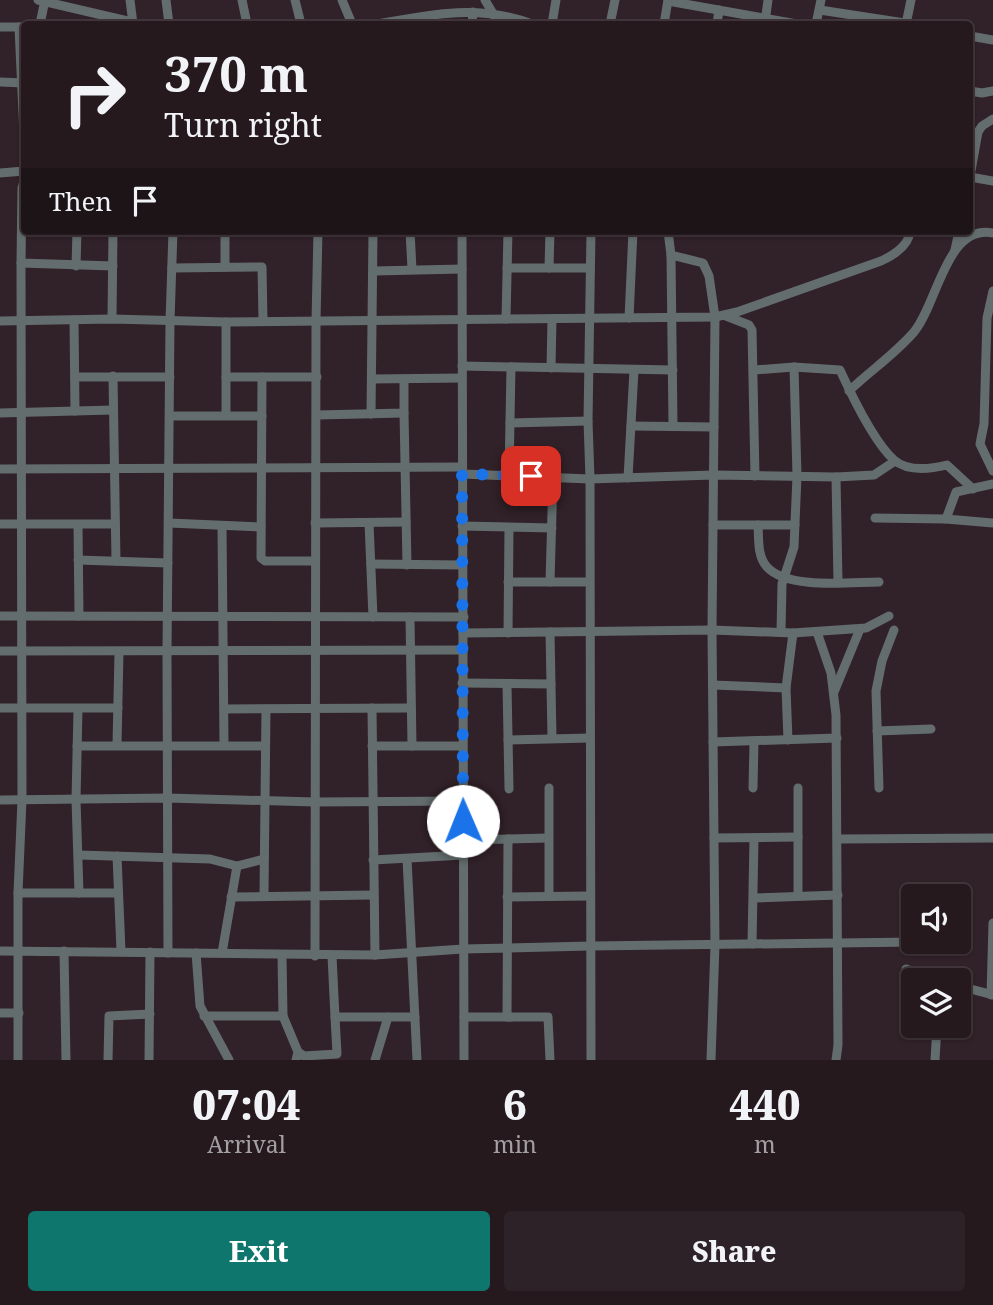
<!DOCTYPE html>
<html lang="en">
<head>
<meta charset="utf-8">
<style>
  body { margin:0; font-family:"Noto Serif",serif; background:#2d2227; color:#f1f3f6; height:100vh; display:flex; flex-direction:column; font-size:26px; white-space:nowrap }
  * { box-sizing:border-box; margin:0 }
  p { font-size:23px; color:#a3a0a4 }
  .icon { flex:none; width:38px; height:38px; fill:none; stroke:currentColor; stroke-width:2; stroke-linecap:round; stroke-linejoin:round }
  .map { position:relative; height:1060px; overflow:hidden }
  .details { display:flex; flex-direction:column; background:#25191e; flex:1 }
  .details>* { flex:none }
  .top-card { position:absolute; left:21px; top:21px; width:952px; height:214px; border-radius:7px; box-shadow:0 2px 5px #0004,0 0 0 2px #42383c; background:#25191e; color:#f1f3f6; overflow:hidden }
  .fabs { position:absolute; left:901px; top:884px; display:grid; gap:14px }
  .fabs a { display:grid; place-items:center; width:70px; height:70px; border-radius:7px; background:#25191e; box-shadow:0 2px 5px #0004,0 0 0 2px #42383c; font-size:35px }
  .pin { position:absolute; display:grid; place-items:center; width:60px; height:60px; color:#fff; margin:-30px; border-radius:14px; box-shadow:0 4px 10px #0006 }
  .me { position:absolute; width:77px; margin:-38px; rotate:359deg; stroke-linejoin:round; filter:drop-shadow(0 0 5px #0008) }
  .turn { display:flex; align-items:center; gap:24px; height:147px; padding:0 28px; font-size:32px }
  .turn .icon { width:91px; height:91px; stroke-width:2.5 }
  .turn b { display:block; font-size:49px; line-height:60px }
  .then { display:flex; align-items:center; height:66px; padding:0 28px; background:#0003; gap:14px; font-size:26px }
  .eta { display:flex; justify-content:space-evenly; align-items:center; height:119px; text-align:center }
  .eta b { font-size:42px; font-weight:800; line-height:49px }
  .action { display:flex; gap:14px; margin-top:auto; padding:14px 28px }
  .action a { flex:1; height:80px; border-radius:7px; background:#0f766e; color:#fff; font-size:28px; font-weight:800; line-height:80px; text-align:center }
  .action a+a { background:#2d2227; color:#f1f3f6 }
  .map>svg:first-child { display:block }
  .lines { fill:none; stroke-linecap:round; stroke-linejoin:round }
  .minor { stroke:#636d6d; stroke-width:9 }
  .route { stroke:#1a73e8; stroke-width:12; stroke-dasharray:0 21.6 }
</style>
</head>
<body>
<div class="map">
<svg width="993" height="1060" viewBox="0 0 993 1060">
  <rect width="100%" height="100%" fill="#312128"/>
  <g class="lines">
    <g class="minor">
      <path d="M38,0L132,22"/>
      <path d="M130,0L133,24"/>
      <path d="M166,0L169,24"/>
      <path d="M242,0L247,24"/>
      <path d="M295,0L301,24"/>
      <path d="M342,0L352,24"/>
      <path d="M485,0L499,24"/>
      <path d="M668,1L797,24"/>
      <path d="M820,10L911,24"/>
      <path d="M765,22L768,0"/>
      <path d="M40,24L45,0"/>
      <path d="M378,24C431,14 480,4 532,24"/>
      <path d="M472,24L473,12"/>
      <path d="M552,24L556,0"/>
      <path d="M610,24L615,0"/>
      <path d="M664,24L668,0"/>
      <path d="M717,24L719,10"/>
      <path d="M816,24L821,0"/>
      <path d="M906,24L911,0"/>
      <path d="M0,27H23"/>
      <path d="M19,27L24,135"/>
      <path d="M970,36L993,40"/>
      <path d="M0,82L24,83"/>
      <path d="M970,91L982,93L993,91"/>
      <path d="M0,173L24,171"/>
      <path d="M970,176L978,132L982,126L993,119"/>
      <path d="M970,177L993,181"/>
      <path d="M410,231L412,269"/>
      <path d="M462,231L464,1060"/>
      <path d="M591,231L588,421L590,479L591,1060"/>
      <path d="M668,231L671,255L703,263L709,276L715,317L712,630L715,945L711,1060"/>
      <path d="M955,250L959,231"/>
      <path d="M671,255L673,426"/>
      <path d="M21,263L113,266"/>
      <path d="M76,266L77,231"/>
      <path d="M225,267V231"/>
      <path d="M172,268L262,267L263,321"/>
      <path d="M507,268H590"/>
      <path d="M549,268L550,231"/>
      <path d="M374,271L462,269"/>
      <path d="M993,291L987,318L984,424L980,444L993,471"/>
      <path d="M726,316L749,325L752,330L755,476"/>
      <path d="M629,318L633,231"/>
      <path d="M112,319L113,231"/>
      <path d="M506,319L508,231"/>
      <path d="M74,320L75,411"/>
      <path d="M0,321L112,319L226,322L715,317L737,312L881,261C894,255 909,246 910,231"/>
      <path d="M462,366L673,370"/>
      <path d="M551,368L552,319"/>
      <path d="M754,370L794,367L840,370C851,394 875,443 894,460C908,472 931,469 947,465L973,489"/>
      <path d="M113,376L116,561"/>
      <path d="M75,377H170"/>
      <path d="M226,377H317"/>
      <path d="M262,377L261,558L265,561H315"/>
      <path d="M372,379L462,378"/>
      <path d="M849,391C870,371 895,354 914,332C938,303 946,224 993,233"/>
      <path d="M0,413L113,410"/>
      <path d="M404,413L407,565"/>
      <path d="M371,414L373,231"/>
      <path d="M226,415V322"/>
      <path d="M317,415L404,413V379"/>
      <path d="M170,416H262"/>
      <path d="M510,423L588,421"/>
      <path d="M631,426L714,427"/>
      <path d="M0,469L461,467"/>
      <path d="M462,474L590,479L713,475L836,477L874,475L895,461"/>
      <path d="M509,475L511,367"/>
      <path d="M836,477L838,582"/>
      <path d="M628,478L634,370"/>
      <path d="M875,518L946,519L993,523"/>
      <path d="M946,519L956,492L993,484"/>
      <path d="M169,523L261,527"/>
      <path d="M315,523L406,522"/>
      <path d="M369,523L373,617"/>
      <path d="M0,524H115"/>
      <path d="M78,525L79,616"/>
      <path d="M713,525H795"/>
      <path d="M758,525C759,539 757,556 767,567C788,590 851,582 879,582"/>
      <path d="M222,526L224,745"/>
      <path d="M462,526L552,528"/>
      <path d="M78,560L168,563"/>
      <path d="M371,564L462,565"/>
      <path d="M508,582H589"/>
      <path d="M550,582L553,477"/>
      <path d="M0,616L464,617"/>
      <path d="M410,617L412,746"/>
      <path d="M550,632L552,738"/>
      <path d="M781,632L782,584L794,547L797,476L794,367"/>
      <path d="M817,632L831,673L836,715L838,1045L836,1060"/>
      <path d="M463,633L712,630L793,633L866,628L889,616"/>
      <path d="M508,633L509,528"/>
      <path d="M0,651L463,650"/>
      <path d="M462,683L551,684"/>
      <path d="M507,684L509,789"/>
      <path d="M713,685L786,688"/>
      <path d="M834,692L860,629"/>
      <path d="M0,708H118"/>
      <path d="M372,708L375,955"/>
      <path d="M78,709L76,800L79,893"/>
      <path d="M225,709L411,708"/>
      <path d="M877,731L931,729"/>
      <path d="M508,740L590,738"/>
      <path d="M788,740L786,688L793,633"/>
      <path d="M713,742L837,738"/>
      <path d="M117,745L119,652"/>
      <path d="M77,746H265"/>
      <path d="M372,746H462"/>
      <path d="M753,788L754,742"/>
      <path d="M879,788L876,691L882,661L894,630"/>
      <path d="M0,800L167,798L315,802L463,801"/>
      <path d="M714,838L798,837"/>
      <path d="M508,839L507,1017H548L550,1060"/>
      <path d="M838,839L993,838"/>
      <path d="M464,840L548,838"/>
      <path d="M79,855L210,859L237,866L264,859"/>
      <path d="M117,856L121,951"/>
      <path d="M407,859L417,1060"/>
      <path d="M373,860L464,855"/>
      <path d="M18,893H118"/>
      <path d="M264,894L266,709"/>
      <path d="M798,895V788"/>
      <path d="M549,896V788"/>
      <path d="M231,897L373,895"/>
      <path d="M507,897L589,896"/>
      <path d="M754,898L838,895"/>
      <path d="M752,944L754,838"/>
      <path d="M0,951L375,955L463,949L590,946L915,942"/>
      <path d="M64,951L66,1060"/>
      <path d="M168,953L167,652L170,321L173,231"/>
      <path d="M196,953L200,1006L229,1060"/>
      <path d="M222,953L237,866"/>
      <path d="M282,955L283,1016L298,1052L296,1060"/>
      <path d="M315,956L316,321L318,231"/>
      <path d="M332,956L335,1017"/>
      <path d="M906,969L936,980"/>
      <path d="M959,986L993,995"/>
      <path d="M991,995L993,923"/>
      <path d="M0,1013H19"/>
      <path d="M204,1016H283"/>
      <path d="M464,1017H511"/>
      <path d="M298,1052L304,1056L337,1054L335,1017H415"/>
      <path d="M18,1060V893L22,800L21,263L22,188L24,181"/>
      <path d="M108,1060L109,1016L150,1014"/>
      <path d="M149,1060L150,952"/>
      <path d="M375,1060L388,1017"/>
      <path d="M935,1060L937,1026"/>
    </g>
  </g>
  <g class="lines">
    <path class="route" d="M463,821L462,474L531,476"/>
  </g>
</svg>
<div class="fabs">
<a><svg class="icon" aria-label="sound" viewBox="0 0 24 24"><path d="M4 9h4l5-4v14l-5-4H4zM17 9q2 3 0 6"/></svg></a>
<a><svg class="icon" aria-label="layers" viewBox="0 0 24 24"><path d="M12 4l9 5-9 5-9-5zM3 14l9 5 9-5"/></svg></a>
</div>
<div class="pin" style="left:531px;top:476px;background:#d93025"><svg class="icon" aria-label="arrive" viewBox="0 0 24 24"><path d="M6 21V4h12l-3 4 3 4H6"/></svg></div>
<svg class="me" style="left:463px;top:821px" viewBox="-20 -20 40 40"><circle r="19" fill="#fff"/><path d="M0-13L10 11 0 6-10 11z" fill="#1a73e8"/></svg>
<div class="top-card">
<div class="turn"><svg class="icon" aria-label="right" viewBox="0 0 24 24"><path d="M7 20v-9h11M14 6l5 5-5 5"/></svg><div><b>370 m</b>Turn right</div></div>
<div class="then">Then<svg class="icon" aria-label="arrive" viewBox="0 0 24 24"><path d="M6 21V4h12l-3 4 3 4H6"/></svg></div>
</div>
</div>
<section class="details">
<div class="eta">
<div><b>07:04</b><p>Arrival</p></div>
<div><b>6</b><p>min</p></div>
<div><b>440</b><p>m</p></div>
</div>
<div class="action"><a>Exit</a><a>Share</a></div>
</section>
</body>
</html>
